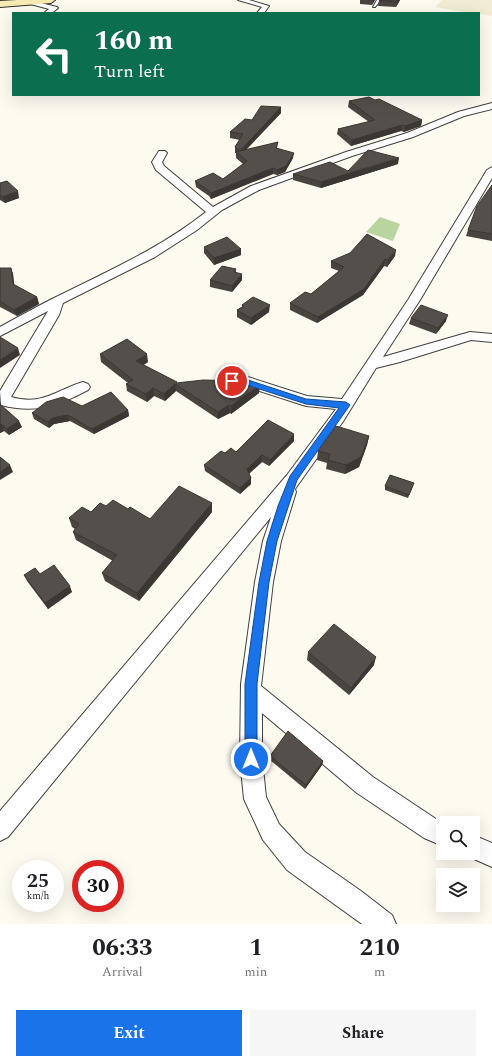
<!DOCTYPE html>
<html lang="en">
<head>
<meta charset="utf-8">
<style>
  body { margin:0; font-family:Spectral,serif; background:#f6f6f6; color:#202124; height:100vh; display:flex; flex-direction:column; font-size:15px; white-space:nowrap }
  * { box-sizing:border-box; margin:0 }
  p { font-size:13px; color:#757577 }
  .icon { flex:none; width:22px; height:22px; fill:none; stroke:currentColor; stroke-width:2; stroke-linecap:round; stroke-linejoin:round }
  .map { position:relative; height:924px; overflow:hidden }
  .details { display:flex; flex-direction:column; background:#fff; flex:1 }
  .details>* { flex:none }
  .banner { position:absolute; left:12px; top:12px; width:468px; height:84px; border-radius:0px; box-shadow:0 4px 16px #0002; background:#0b6e4f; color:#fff; overflow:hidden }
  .fabs { position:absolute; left:436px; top:816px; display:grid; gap:8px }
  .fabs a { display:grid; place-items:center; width:44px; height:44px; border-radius:0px; background:#fff; box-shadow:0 4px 16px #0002; font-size:20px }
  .speed { position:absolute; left:12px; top:860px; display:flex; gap:8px; font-size:20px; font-weight:700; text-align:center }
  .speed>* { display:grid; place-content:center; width:52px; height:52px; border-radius:50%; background:#fff; box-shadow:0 4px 16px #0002; line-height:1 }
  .speed small { font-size:10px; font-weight:400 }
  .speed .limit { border:6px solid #d22; background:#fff; color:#111 }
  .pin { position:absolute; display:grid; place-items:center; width:34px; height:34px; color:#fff; margin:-17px; border:2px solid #fff; border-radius:50%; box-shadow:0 1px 4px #0007 }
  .me { position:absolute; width:44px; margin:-22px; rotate:0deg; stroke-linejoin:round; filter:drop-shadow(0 0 3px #0008) }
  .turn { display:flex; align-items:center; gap:14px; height:84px; padding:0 16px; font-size:18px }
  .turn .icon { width:52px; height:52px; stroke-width:2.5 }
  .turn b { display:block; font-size:28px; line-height:34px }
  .eta { display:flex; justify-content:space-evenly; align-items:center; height:68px; text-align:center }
  .eta b { font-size:24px; font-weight:700; line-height:28px }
  .primary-button { display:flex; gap:8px; margin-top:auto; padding:8px 16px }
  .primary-button a { flex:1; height:46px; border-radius:0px; background:#1a73e8; color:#fff; font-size:16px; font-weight:700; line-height:46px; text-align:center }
  .primary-button a+a { background:#f6f6f6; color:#202124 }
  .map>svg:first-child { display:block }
  .farmland { fill:#f1edd2 }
  .forest { fill:#b9d49e }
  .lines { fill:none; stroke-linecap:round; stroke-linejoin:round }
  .lane-casing { stroke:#414141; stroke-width:2 }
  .street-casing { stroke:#414141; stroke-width:2 }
  .secondary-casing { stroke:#303030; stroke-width:2 }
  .lane { fill:#fff; fill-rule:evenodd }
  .street { fill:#fff; fill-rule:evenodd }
  .secondary { fill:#f7ebb2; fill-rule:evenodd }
  .wall { fill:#494440 }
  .shaded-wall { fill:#3c3734 }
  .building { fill:#554f4b; stroke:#3c3734 }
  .route { fill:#1a73e8; stroke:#114b97 }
</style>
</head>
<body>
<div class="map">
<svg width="492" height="924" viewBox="0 0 492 924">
  <rect width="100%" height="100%" fill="#fdfaf0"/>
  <path class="farmland" d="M442,0H492V16L479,14V13H470L435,7Z"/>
  <path class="forest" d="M380,217L400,224L393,241L366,232Z"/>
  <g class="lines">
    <g class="lane-casing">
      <path id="lane" d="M377,0H381L375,7H373Z"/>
    </g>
    <g class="street-casing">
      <g id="street">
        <path d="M29,0L57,7L58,8L52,13H44L49,9L27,3L26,2Z"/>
        <path d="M238,0H249L269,6L264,13H257L262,7Z"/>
        <path d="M492,103V109L464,116L413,137L352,156L259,190L222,210L197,230L155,257L63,303L59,315L11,397C43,406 56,390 83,382L88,384L90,387L88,390C58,406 35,414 1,405L0,391L48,311L0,336V327C18,317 36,307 54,298C108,271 159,249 206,212L156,170L152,162L159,151H165L167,153L162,162L164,166L213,207L251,186L346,152L407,133L458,112Z"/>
        <path d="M492,167V178L420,300L383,357L470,332L492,334V342L471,340L400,362L376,368L344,420L295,489L296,492L281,541L273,582L261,686L373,777L439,821L445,823H443V846L424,838L357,793L262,713V759L266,797L279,824L305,852L361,891L392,915L396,924H362L287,870L263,840L244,799L240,759L241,684L255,582L263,541L271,517L8,837L0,841V811L287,475L336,409L306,406L247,387L233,385L231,382L233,379L248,377L307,396L342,399L408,300L487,170Z"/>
        <path d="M473,835L492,843V867L465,855L464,853H473Z"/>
      </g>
    </g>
    <g class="secondary-casing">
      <path id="secondary" d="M17,0H55L51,3L0,7V1Z"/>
    </g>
    <use href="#lane" class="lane"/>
    <use href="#street" class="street"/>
    <use href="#secondary" class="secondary"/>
  </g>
  <g class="wall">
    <path d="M360,0H375L372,5L360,4Z"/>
    <path d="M379,0H400L396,7L378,6Z"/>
    <path d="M375,100L422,120L421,126L404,132L401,131L351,146L337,134L338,129L369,122L348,107L349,101Z"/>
    <path d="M281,107V113L246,150L278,142L277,148L293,158L285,172L277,175L273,174L211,199L209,196L196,187L195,181L223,179L243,164L236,158V153H235V147L240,140L230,138V132L252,120Z"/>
    <path d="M398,164L321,188L293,180V174L348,171Z"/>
    <path d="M0,183L19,198L5,203L0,200Z"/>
    <path d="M492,185V241L466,236L468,230Z"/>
    <path d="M204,247L241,249V255L214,265L204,253Z"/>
    <path d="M395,256L387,267L384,266L363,295L317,323L290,310V303L311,294L339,271L331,268V261Z"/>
    <path d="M0,268H11L13,274L14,285L37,297L39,304L17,316L0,307Z"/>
    <path d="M236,269V272L242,280L232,292L210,287V280Z"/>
    <path d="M242,305L269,312L251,325L237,317V310L242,307Z"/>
    <path d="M411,318L446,321L436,334L409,324Z"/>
    <path d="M100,354L148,362L143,365L177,383L259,393L231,414L230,413L218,419L176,391L165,401L154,396L147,402L127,391L126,384L128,383L101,362Z"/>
    <path d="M0,404L22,427L9,435L4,431L0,433Z"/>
    <path d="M82,406L128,410L129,416L94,434L70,421L54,424L49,428L34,419L32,413Z"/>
    <path d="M369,436L367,445L359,467L345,474L326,469L327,463L317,460L318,451Z"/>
    <path d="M294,441L269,466L262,462L249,474L251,478V484L240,494L205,471L204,465L225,453L236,452Z"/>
    <path d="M414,483L408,498L385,490V486Z"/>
    <path d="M212,503V512L139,601L105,581L102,573L113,561L76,540L73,532L75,529L72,527L69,518L91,512L106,506L128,509L150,519Z"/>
    <path d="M40,574L72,592L48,609L27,581L24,575Z"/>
    <path d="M308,652L374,665L349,695L307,660Z"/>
    <path d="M270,756L323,761L322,765L305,789L270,760Z"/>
  </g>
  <g class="shaded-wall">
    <path d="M373,0H375L372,5Z"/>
    <path d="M398,0H400L396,7L397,2Z"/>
    <path d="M281,107V113L240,156V151Z"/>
    <path d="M422,120L421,126L404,132L405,126Z"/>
    <path d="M402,125L401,131L351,146L352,140Z"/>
    <path d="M294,153L293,158L285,172L277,175V170Z"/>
    <path d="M399,158L398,164L321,188V182Z"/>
    <path d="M273,168V174L211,199V193Z"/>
    <path d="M18,191L19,198L5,203L3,197Z"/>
    <path d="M241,249V255L214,265V258Z"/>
    <path d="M396,250L395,256L387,267L388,260Z"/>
    <path d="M385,259L384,266L363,295L317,323L318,317Z"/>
    <path d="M11,268L13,274L15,291L13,284Z"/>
    <path d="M242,274V280L232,292V286Z"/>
    <path d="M37,297L39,304L17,316L14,310Z"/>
    <path d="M270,305L269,312L251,325V318Z"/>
    <path d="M448,315L446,321L436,334L438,328Z"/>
    <path d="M18,348L20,355L0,368V360Z"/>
    <path d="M147,354L148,362L137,369L136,361Z"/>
    <path d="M175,384L176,391L165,401L164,394Z"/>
    <path d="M260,385L259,393L231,414V406Z"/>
    <path d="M153,388L154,396L147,402L146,394Z"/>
    <path d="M229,405L230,413L218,419V412Z"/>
    <path d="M128,410L129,416L94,434L92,429Z"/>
    <path d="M68,415L70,421L54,424L49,428L48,422L52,418Z"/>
    <path d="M19,421L22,427L9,435L7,429Z"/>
    <path d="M1,424L4,431L0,433V425Z"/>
    <path d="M294,434V441L269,466L270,460Z"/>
    <path d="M369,436L367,445L359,467L345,474L346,465Z"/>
    <path d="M262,455V462L247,475V469Z"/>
    <path d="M10,465L13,472L0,480V472Z"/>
    <path d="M251,478V484L240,494V488Z"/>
    <path d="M212,503V512L139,601L137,593Z"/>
    <path d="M70,586L72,592L48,609L45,603Z"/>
    <path d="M376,657L374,665L349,695L351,688Z"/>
    <path d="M323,761L322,765L305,789L306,785Z"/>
  </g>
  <g class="building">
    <path d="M379,0H398L397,2Z"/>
    <path d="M369,97L375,100L379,99L422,120L405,126L402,125L352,140L338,129L375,120L349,101Z"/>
    <path d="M261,106L281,107L240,151L235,147L243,134L230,132L245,119L252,120Z"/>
    <path d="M278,142L276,148L294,153L286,166L277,170L273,168L211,193L209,191L195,181L213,173L223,179L247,161L236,152Z"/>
    <path d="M368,150L399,158L321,182L293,174L330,162L348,171Z"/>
    <path d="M7,181L18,191L3,197L0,195V183Z"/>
    <path d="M492,185V234L468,230L477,206Z"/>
    <path d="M367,234L396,250L388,260L385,259L364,289L318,317L290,303L305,292L311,294L344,267L331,261L350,253Z"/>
    <path d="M227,237L241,249L214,258L204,247Z"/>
    <path d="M222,266L236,269L234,272L242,274L232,286L210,280Z"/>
    <path d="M0,268H11L13,284L37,297L14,310L0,301Z"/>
    <path d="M253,297L270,305L251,318L237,310L244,306L242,305Z"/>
    <path d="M421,305L448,315L438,328L411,318Z"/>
    <path d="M0,337L18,348L0,360Z"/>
    <path d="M127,339L147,354L136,361L177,382L176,383L203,380L247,381L260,385L231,406L229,405L218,412L175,384L164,394L153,388L146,394L126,384L133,380L100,354Z"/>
    <path d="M111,392L128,410L92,429L68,415L52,418L48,422L32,413L46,402L63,397L82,406Z"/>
    <path d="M0,404L19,421L7,429L1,424L0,425Z"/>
    <path d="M268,420L294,434L270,460L262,455L247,469L251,478L240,488L204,465L221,451L225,453L231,448L236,452Z"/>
    <path d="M336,426L369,436L361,457L346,465L328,460L330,454L318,451Z"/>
    <path d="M0,457L10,465L0,472Z"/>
    <path d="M390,475L414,483L409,495L385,486Z"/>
    <path d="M179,486L212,503L137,593L102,573L117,555L73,532L79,524L69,518L82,507L91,512L100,503L106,506L113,500L128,509L130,507L150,519Z"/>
    <path d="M54,565L70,586L45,603L24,575L35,568L40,574Z"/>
    <path d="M334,624L376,657L351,688L308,652Z"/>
    <path d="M288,731L323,761L306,785L270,756Z"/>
  </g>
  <path class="route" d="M232,378L248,380L306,399L346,402L350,405L297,480L277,541L269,582L257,684V759L256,763L251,765L247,763L245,759V684L259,582L267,541L278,506L290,476L339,408L306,404L247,385L229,383V379Z"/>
</svg>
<div class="fabs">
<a><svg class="icon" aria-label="search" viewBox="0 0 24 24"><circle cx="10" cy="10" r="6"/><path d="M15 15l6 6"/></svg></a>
<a><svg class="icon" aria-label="layers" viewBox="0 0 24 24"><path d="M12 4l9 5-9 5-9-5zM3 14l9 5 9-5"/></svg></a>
</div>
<div class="speed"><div>25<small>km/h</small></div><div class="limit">30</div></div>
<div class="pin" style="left:232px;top:381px;background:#d93025"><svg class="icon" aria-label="arrive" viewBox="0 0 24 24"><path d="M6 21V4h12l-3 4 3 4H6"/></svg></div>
<svg class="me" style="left:251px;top:759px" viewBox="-20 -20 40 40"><circle r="17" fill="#1a73e8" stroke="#fff" stroke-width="3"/><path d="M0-11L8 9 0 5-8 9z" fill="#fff"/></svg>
<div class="banner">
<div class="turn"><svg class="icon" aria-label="left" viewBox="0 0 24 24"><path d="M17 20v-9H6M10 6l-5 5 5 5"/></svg><div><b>160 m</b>Turn left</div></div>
</div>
</div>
<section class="details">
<div class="eta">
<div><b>06:33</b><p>Arrival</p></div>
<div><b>1</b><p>min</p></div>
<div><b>210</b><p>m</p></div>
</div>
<div class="primary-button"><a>Exit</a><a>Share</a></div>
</section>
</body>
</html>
